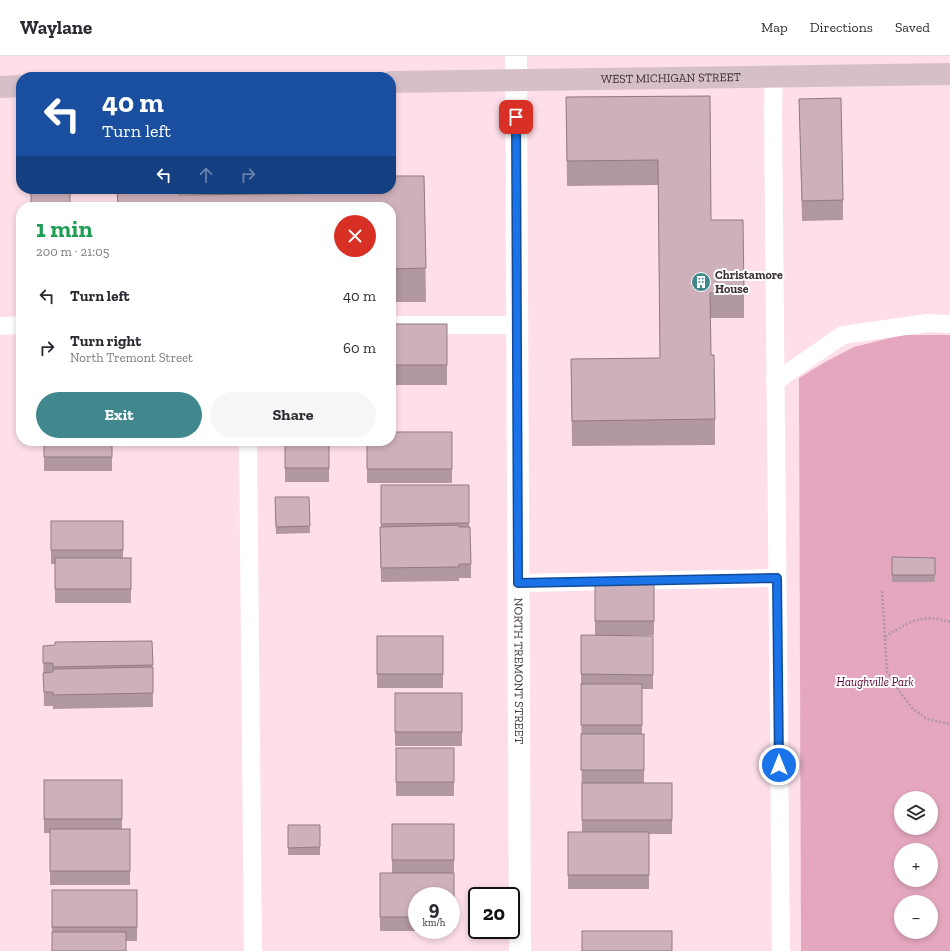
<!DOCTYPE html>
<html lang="en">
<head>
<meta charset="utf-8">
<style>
  body { margin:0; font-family:"Zilla Slab",serif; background:#f7f7f7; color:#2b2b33; height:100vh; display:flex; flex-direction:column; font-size:15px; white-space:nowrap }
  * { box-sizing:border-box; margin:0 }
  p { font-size:13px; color:#7c7c81 }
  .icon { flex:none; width:22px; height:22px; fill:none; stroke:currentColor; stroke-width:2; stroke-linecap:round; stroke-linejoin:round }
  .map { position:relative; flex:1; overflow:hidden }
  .details { position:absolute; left:16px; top:146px; width:380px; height:244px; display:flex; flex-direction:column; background:#fff; border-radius:16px; box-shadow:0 2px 6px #0003 }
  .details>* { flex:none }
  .hud { position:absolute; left:16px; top:16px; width:380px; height:122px; border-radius:16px; box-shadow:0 2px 6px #0003; background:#1a4fa0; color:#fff; overflow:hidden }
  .tools { position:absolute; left:894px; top:735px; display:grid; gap:8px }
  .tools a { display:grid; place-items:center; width:44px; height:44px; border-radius:50%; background:#fff; box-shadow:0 2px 6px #0003; font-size:20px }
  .speed { position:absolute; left:408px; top:831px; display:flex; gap:8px; font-size:20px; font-weight:700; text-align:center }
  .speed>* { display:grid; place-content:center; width:52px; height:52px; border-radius:50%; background:#fff; box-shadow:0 2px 6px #0003; line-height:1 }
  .speed small { font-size:10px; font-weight:400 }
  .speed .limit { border:2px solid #111; border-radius:6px; background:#fff; color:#111 }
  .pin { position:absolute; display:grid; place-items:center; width:34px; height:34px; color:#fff; margin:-17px; border-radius:8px; box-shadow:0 2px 6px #0006 }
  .me { position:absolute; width:44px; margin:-22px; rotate:0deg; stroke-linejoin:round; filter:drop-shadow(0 0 3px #0008) }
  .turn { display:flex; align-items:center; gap:14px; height:84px; padding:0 20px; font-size:18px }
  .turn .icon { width:52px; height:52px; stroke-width:2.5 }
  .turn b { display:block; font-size:28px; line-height:34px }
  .lanes { display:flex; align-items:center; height:38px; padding:0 20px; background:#0003; justify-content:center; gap:20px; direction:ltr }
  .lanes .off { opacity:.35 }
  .round { display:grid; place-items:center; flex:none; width:42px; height:42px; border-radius:21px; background:#f7f7f7 }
  .headline { display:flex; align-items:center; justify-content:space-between; height:68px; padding:0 20px }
  h1 { font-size:24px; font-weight:700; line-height:30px; color:#1e9e55 }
  .cta { display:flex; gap:8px; margin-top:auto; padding:8px 20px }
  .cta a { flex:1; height:46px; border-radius:24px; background:#40878e; color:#fff; font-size:16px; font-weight:700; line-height:46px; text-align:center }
  .cta a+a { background:#f7f7f7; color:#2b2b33 }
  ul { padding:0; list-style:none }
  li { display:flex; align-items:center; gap:12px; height:52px; padding:0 20px }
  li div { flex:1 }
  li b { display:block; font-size:15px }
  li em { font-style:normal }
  header { display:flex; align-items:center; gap:24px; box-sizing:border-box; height:56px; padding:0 20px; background:#fff; border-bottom:1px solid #e1e1e2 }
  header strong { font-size:19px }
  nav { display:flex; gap:22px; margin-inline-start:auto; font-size:14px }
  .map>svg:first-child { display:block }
  .green { fill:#e5a7bf; fill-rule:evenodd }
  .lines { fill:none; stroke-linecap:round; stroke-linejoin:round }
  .path { stroke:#ae979f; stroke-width:2.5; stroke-dasharray:2 2; stroke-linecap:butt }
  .service { stroke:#fff; stroke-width:18 }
  .minor { stroke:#fff; stroke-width:22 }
  .secondary { stroke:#d6bfc9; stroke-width:22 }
  .wall { fill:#b197a1; fill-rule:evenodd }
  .building { fill:#ceb0bb; stroke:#907b83 }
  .route-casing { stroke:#114b97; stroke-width:10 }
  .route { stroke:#1a73e8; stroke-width:7 }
  .labels { text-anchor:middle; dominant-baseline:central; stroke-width:4; stroke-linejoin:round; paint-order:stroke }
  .street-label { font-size:12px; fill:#3b2f33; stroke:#fff }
  .poi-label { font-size:12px; font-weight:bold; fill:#3b2f33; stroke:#fff; text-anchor:start }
  .park-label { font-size:12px; font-style:italic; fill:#5a0034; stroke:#fff }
</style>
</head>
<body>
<header>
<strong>Waylane</strong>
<nav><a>Map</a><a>Directions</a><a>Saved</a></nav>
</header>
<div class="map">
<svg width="950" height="895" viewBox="0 0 950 895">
  <rect width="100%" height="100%" fill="#fddee9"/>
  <path class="green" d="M902,279H950V895H801L799,322L827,305L854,291ZM901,742H931V772H901ZM901,794H931V824H901ZM901,846H931V876H901Z"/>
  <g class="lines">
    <g class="path">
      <path d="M882,535L887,615L899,635L913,653L927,663L950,668"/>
      <path d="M885,581C908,566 922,557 950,566"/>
    </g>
    <g class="service">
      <path d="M774,19L773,56L781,895"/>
      <path d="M391,269H516"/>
      <path d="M0,270L21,269"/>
      <path d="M775,326L802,307L843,279L927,267L950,268"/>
      <path d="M248,385L253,895"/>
      <path d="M518,527L777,522"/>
    </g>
    <path class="minor" id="s1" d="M516,0L520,895"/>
    <g class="secondary">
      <path id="s2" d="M391,26L950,18"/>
      <path d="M0,31L21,30"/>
    </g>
  </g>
  <g class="wall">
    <path d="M710,40L711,164L744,236V262H710L711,299L715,363V389L572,390L571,303L660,302L658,129L567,130L566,41Z"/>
    <path d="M799,43L843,144V164L802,165Z"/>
    <path d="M391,120H424L426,246H391V151H117V133H179V139L350,137V133H391Z"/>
    <rect x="391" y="268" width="56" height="61"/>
    <path d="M452,376V427H367V385Z"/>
    <rect x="44" y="385" width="68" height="30"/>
    <rect x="285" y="387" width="44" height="39"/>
    <path d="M381,429H469V471L471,508V522H459V525L381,526L380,471H381Z"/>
    <path d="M275,441H309L310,477L276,478Z"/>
    <path d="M51,465H123V502H131V547H55V508H51Z"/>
    <path d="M892,501L935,502V526H892Z"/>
    <path d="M595,528H654V579H606L653,580V633H642V678H644V727H672V778H649V833H568V776H582L581,618L595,579Z"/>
    <rect x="377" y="580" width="66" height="52"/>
    <path d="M152,585L153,651L53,653V650H44L43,590Z"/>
    <rect x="395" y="637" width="67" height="53"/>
    <rect x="396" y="692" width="58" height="48"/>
    <path d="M44,724H122V773H130V829H50V777H44Z"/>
    <path d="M392,768H454V875H380V817H392ZM417,840H451V874H417Z"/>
    <rect x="288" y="769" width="32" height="30"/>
    <path d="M52,834H137V885H126L52,895Z"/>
  </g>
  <g class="building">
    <path d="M710,40L711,164H743L744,236L710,237L711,299H714L715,363L572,365L571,303L660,302L658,104L567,105L566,41Z"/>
    <path d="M841,42L843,144L802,145L799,43Z"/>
    <path d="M391,120H424L426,212L391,213V151H118L117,133H179V139L350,137V133H391Z"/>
    <rect x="31" y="133" width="39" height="18"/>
    <rect x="391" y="268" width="56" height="41"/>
    <path d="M391,376H452V413H367V385H391Z"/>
    <rect x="44" y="385" width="68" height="16"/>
    <rect x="285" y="387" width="44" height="25"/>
    <path d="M381,429H469V467L381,468Z"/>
    <path d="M275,441H309L310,470L276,471Z"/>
    <rect x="51" y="465" width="72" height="29"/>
    <path d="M459,469V471H470L471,508H459V511L381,512L380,471Z"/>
    <path d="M892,501L935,502V519H892Z"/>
    <rect x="55" y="502" width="76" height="31"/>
    <rect x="595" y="528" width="59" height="37"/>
    <path d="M581,579L653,580V619L581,618Z"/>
    <rect x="377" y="580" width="66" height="38"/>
    <path d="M152,585L153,609L53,611V607H43V590L55,589V586Z"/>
    <path d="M153,611V637L53,639V636H44L43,617L53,616V613Z"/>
    <rect x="581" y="628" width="61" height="41"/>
    <rect x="395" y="637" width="67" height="39"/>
    <rect x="581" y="678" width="63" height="36"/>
    <rect x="396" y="692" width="58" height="34"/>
    <rect x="44" y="724" width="78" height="39"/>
    <rect x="582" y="727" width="90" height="37"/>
    <rect x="392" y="768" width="62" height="36"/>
    <path d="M288,769H320V791L288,792Z"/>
    <rect x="50" y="773" width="80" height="42"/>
    <rect x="568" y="776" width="81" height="43"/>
    <path d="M380,817H454V861H451V840H417V861H380Z"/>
    <rect x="52" y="834" width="85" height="37"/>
    <rect x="582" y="875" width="90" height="20"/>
    <rect x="52" y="876" width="74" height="19"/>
  </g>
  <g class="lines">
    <g class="route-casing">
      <path id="route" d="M516,61L518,527L777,522L779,709"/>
    </g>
    <use href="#route" class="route"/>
  </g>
  <defs>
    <g id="building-disc" transform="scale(1)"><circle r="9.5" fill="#40878e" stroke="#fff"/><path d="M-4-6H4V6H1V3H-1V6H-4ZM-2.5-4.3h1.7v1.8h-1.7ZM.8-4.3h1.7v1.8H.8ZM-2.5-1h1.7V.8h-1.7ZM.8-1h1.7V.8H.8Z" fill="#fff"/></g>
  </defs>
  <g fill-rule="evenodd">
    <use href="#building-disc" x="701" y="226"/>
  </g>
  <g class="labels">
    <g class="street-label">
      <text stroke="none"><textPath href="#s2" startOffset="280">WEST MICHIGAN STREET</textPath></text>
      <text stroke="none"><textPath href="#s1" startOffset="615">NORTH TREMONT STREET</textPath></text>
    </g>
    <g class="poi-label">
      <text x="715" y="219">Christamore<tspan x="715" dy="14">House</tspan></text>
    </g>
    <g class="park-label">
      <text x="875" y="626">Haughville Park</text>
    </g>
  </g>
</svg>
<div class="tools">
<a><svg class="icon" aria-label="layers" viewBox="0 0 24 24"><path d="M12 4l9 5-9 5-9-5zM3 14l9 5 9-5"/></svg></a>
<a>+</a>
<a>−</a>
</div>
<div class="speed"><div>9<small>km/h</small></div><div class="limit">20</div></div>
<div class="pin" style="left:516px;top:61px;background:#d93025"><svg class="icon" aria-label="arrive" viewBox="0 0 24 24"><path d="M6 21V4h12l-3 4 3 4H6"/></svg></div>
<svg class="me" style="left:779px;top:709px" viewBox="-20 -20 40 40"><circle r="17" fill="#1a73e8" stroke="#fff" stroke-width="3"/><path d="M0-11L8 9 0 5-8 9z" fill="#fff"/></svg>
<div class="hud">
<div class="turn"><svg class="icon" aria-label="left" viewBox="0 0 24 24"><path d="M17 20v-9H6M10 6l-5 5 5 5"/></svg><div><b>40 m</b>Turn left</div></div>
<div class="lanes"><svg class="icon" aria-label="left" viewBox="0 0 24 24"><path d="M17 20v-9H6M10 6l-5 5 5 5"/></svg><svg class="icon off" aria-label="ahead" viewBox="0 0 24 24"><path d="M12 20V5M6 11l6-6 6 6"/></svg><svg class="icon off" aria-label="right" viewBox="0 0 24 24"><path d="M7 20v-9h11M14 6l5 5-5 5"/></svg></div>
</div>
<section class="details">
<div class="headline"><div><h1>1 min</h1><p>200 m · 21:05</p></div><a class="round" style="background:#d93025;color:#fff"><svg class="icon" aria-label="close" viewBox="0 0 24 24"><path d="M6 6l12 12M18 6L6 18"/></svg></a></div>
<ul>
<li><svg class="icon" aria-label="left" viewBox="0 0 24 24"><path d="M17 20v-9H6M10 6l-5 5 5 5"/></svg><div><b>Turn left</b></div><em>40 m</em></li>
<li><svg class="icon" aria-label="right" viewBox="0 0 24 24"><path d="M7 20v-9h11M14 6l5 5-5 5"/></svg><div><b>Turn right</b><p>North Tremont Street</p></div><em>60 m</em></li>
</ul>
<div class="cta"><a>Exit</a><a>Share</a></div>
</section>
</div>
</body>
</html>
